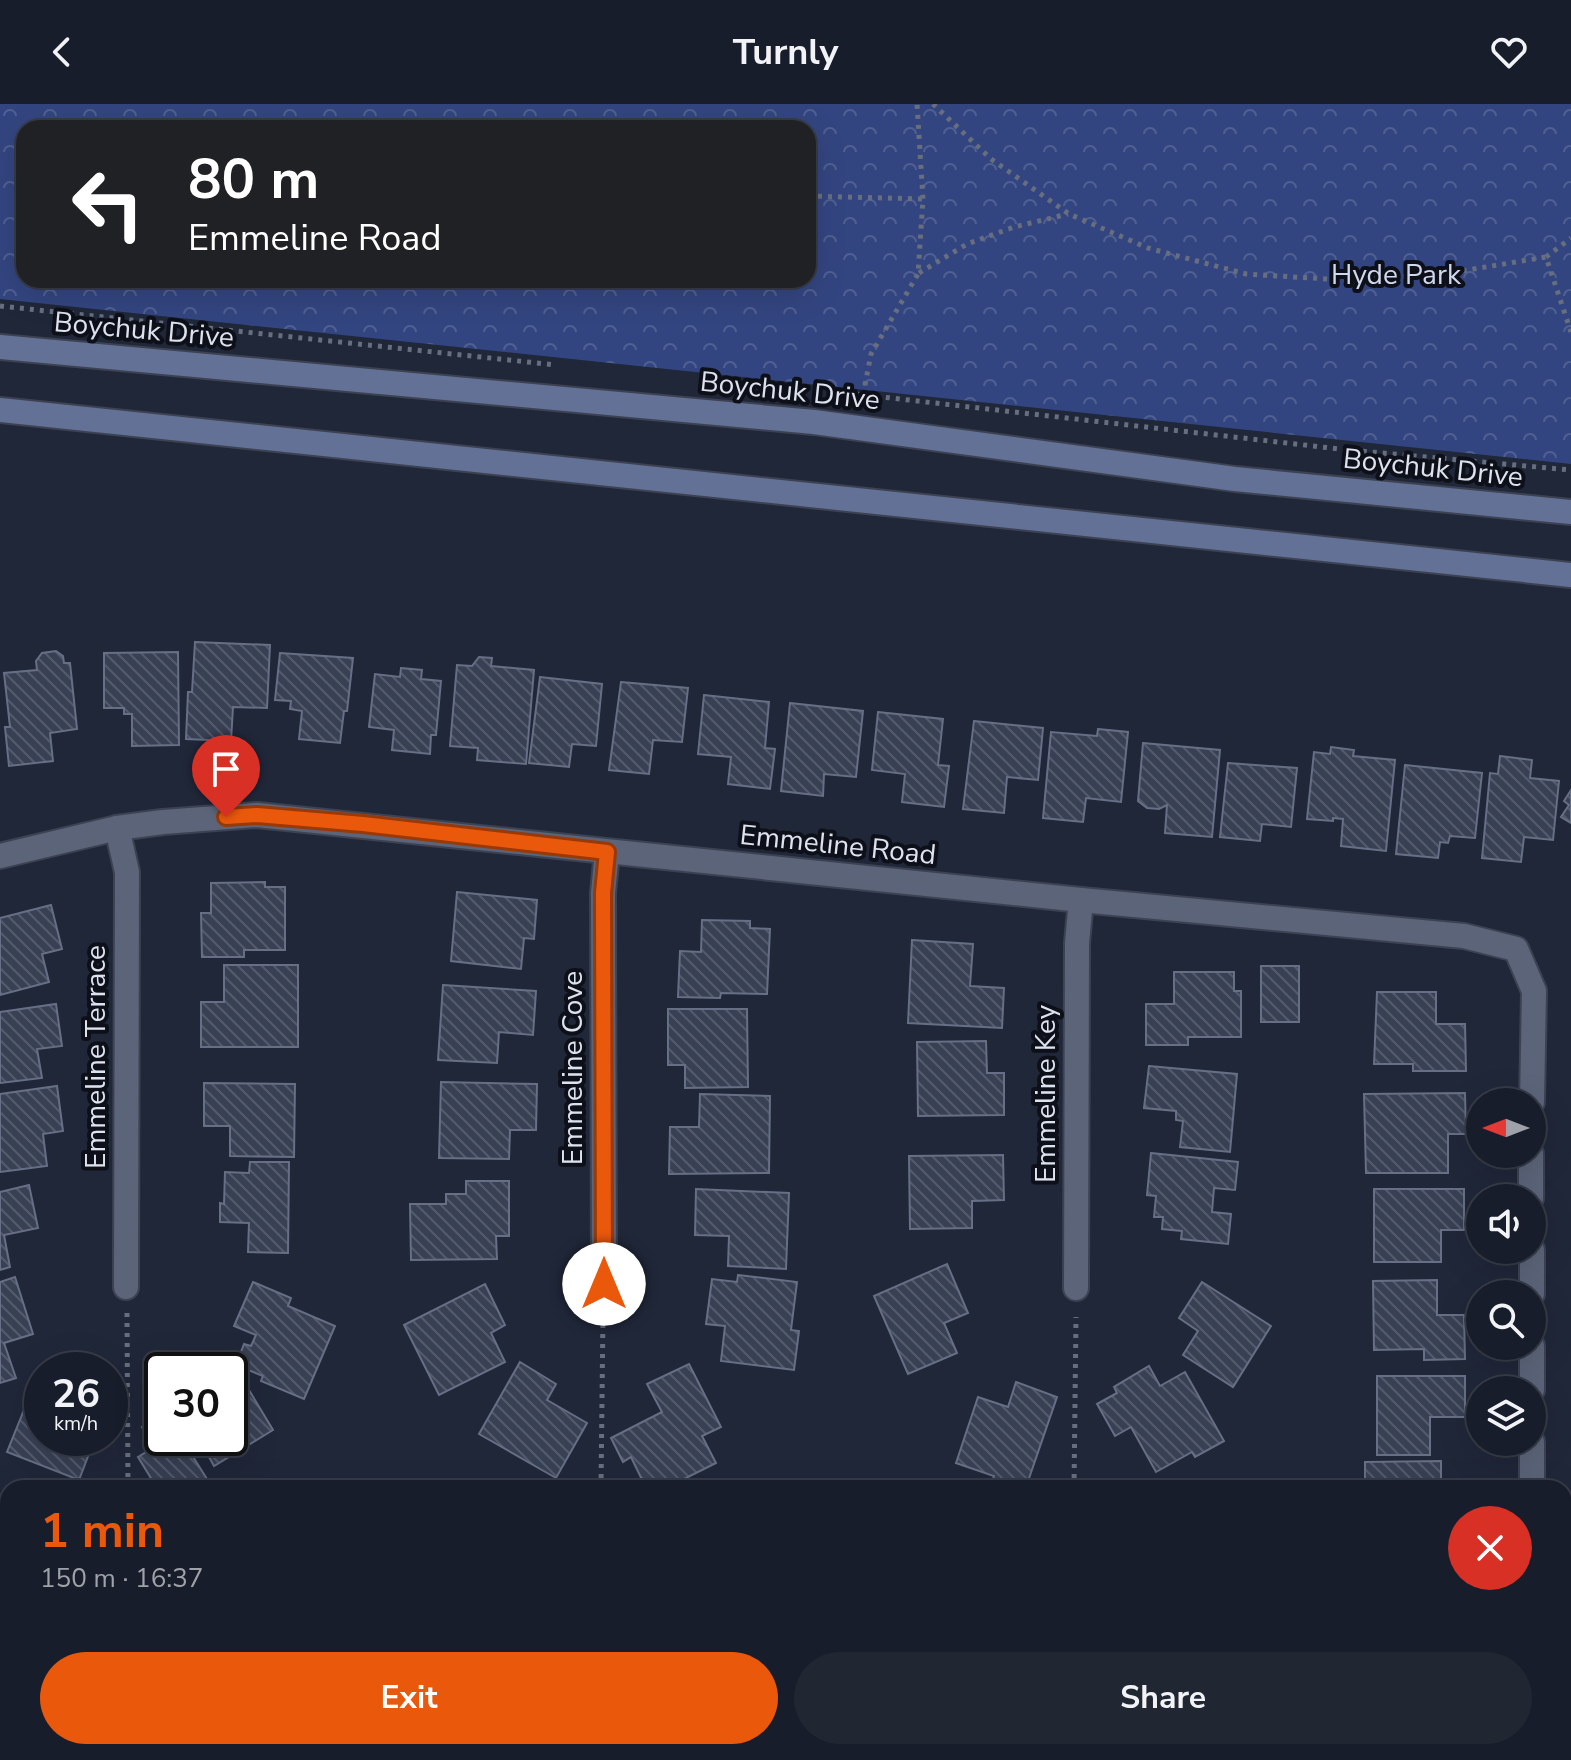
<!DOCTYPE html>
<html lang="en">
<head>
<meta charset="utf-8">
<style>
  body { margin:0; font-family:"Nunito Sans",sans-serif; background:#212633; color:#f1f3f6; height:100vh; display:flex; flex-direction:column; font-size:30px; white-space:nowrap }
  * { box-sizing:border-box; margin:0 }
  p { font-size:26px; color:#9fa2a9 }
  .icon { flex:none; width:44px; height:44px; fill:none; stroke:currentColor; stroke-width:2; stroke-linecap:round; stroke-linejoin:round }
  .map { position:relative; flex:1; overflow:hidden }
  .side { position:absolute; left:0px; top:1376px; width:1572px; height:280px; display:flex; flex-direction:column; background:#181d2b; border-radius:24px 24px 0 0; box-shadow:0 8px 32px #0002,0 0 0 2px #363b47 }
  .side>* { flex:none }
  .banner { position:absolute; left:16px; top:16px; width:800px; height:168px; border-radius:24px; box-shadow:0 8px 32px #0002,0 0 0 2px #363b47; background:#202124; color:#fff; overflow:hidden }
  .needle { width:52px; rotate:270deg }
  .controls { position:absolute; left:1466px; top:984px; display:grid; gap:16px }
  .controls a { display:grid; place-items:center; width:80px; height:80px; border-radius:50%; background:#181d2b; box-shadow:0 8px 32px #0002,0 0 0 2px #363b47; font-size:40px }
  .speed { position:absolute; left:24px; top:1248px; display:flex; gap:16px; font-size:40px; font-weight:700; text-align:center }
  .speed>* { display:grid; place-content:center; width:104px; height:104px; border-radius:50%; background:#181d2b; box-shadow:0 8px 32px #0002,0 0 0 2px #363b47; line-height:1 }
  .speed small { font-size:20px; font-weight:400 }
  .speed .limit { border:4px solid #111; border-radius:12px; background:#fff; color:#111 }
  .pin { position:absolute; display:grid; place-items:center; width:68px; height:68px; color:#fff; margin:-82px -34px; border-radius:50% 50% 50% 0; rotate:-45deg; box-shadow:0 0 8px #0007 }
  .pin .icon { rotate:45deg }
  .me { position:absolute; width:88px; margin:-44px; rotate:0deg; stroke-linejoin:round; filter:drop-shadow(0 0 6px #0008) }
  .turn { display:flex; align-items:center; gap:28px; height:168px; padding:0 40px; font-size:36px }
  .turn .icon { width:104px; height:104px; stroke-width:2.5 }
  .turn b { display:block; font-size:56px; line-height:68px }
  .round { display:grid; place-items:center; flex:none; width:84px; height:84px; border-radius:42px; background:#212633 }
  .head { display:flex; align-items:center; justify-content:space-between; height:136px; padding:0 40px }
  h1 { font-size:48px; font-weight:700; line-height:60px; color:#ea580c }
  .primary-button { display:flex; gap:16px; margin-top:auto; padding:16px 40px }
  .primary-button a { flex:1; height:92px; border-radius:48px; background:#ea580c; color:#fff; font-size:32px; font-weight:700; line-height:92px; text-align:center }
  .primary-button a+a { background:#212633; color:#f1f3f6 }
  header { display:flex; justify-content:space-between; align-items:center; height:104px; padding:0 40px; background:#181d2b; font-size:36px; font-weight:700 }
  .map>svg:first-child { display:block }
  .park { fill:url(#park-crowns); fill-rule:evenodd }
  .building { fill:url(#building-back-hatch); stroke:#666f85; stroke-width:2 }
  .lines { fill:none; stroke-linecap:round; stroke-linejoin:round }
  .street-casing { stroke:#3c4252; stroke-width:28 }
  .secondary-casing { stroke:#3c4252; stroke-width:28 }
  .path { stroke:#676e7e; stroke-width:5; stroke-dasharray:4 6; stroke-linecap:butt }
  .street { stroke:#5b6479; stroke-width:24 }
  .secondary { stroke:#637196; stroke-width:24 }
  .route-casing { stroke:#983908; stroke-width:20 }
  .route { stroke:#ea580c; stroke-width:14 }
  .labels { text-anchor:middle; dominant-baseline:central; stroke-width:8; stroke-linejoin:round; paint-order:stroke }
  .park-label { font-size:28px; fill:#d0d8ee; stroke:#0d1018 }
  .street-label { font-size:28px; fill:#dde2ef; stroke:#0d1018 }
</style>
</head>
<body>
<header><svg class="icon" aria-label="back" viewBox="0 0 24 24"><path d="M15 5l-7 7 7 7"/></svg>Turnly<svg class="icon" aria-label="heart" viewBox="0 0 24 24"><path d="M12 20l-8-8c-3-5 5-10 8-4 3-6 11-1 8 4z"/></svg></header>
<div class="map">
<svg width="1571" height="1656" viewBox="0 0 1571 1656">
  <defs>
    <pattern id="park-crowns" width="20" height="18" patternUnits="userSpaceOnUse" patternTransform="scale(2)"><rect width="20" height="18" fill="#334580"/><path d="M2 6a3 3 0 1 1 6 0M12 15a3 3 0 1 1 6 0" fill="none" stroke="#506092"/></pattern>
    <pattern id="building-back-hatch" width="6" height="6" patternUnits="userSpaceOnUse" patternTransform="scale(2)"><rect width="6" height="6" fill="#384054"/><path d="M-1 5l2 2M0 0l6 6M5-1l2 2" fill="none" stroke="#545b6d"/></pattern>
  </defs>
  <rect width="100%" height="100%" fill="#202739"/>
  <g class="park">
    <path d="M0,0H1571V360L0,195ZM24,24H808V176H24Z"/>
    <path d="M0,1451H8V1648H903V1656H0Z"/>
  </g>
  <g class="building">
    <path d="M195,538L270,541L267,604L233,603L231,637L186,635L188,588H192Z"/>
    <path d="M56,547L63,552L64,559H70L77,625L50,629L53,657L9,662L5,623H10L4,569L37,566L36,557L42,549Z"/>
    <path d="M178,548L179,641L132,642V610H124V604H104V549Z"/>
    <path d="M280,549L353,554L347,607H344L340,639L299,635L302,607L290,605L291,597L275,596Z"/>
    <path d="M479,553L492,554L491,562L534,566L526,660L477,656L478,644L450,642L457,561L472,562Z"/>
    <path d="M401,564L422,566L421,575L441,577L436,631H431L430,650L392,646L394,626L369,623L375,570L400,573Z"/>
    <path d="M540,573L602,580L596,642L572,640L569,663L529,659Z"/>
    <path d="M621,578L688,584L682,638L653,636L649,670L609,666Z"/>
    <path d="M704,591L769,598L765,644L775,645L770,685L728,680L731,653L698,650Z"/>
    <path d="M790,599L863,607L856,673L824,670L823,692L781,687Z"/>
    <path d="M878,608L943,615L938,661L949,662L944,703L902,698L905,670L872,666Z"/>
    <path d="M974,617L1043,624L1038,676L1007,673L1004,709L963,705Z"/>
    <path d="M1098,625L1128,628L1121,698L1086,694L1083,718L1043,714L1051,628L1097,632Z"/>
    <path d="M1143,639L1220,646L1212,733L1165,729L1167,701L1159,705L1147,704L1138,697Z"/>
    <path d="M1331,643L1354,646L1353,652L1395,656L1386,747L1341,742L1343,715L1333,714V717L1307,715L1314,648L1330,650Z"/>
    <path d="M1500,652L1532,656L1530,674L1559,677L1553,736L1524,733L1521,758L1482,754L1490,669L1498,670Z"/>
    <path d="M1228,659L1297,664L1291,723L1262,720L1260,737L1220,733Z"/>
    <path d="M1405,661L1482,669L1475,734L1450,732L1448,739L1440,738L1438,754L1396,750Z"/>
    <path d="M1571,686V719L1561,713L1569,701L1564,697Z"/>
    <path d="M265,778V783H285V846H244V853H202L201,809H211V779Z"/>
    <path d="M457,788L537,796L534,835L524,834L521,865L451,857Z"/>
    <path d="M51,801L62,845L42,850L49,878L0,891V814Z"/>
    <path d="M702,816L750,817V824L770,825L767,890L721,889L720,894L678,893L680,847L701,848Z"/>
    <path d="M912,836L973,840L970,882L1004,884L1002,924L908,919Z"/>
    <path d="M224,861H298V943H201V898H224Z"/>
    <rect x="1261" y="862" width="38" height="56"/>
    <path d="M1174,868H1234V887H1241V933H1188V941H1146V900H1174Z"/>
    <path d="M443,881L536,887L533,931L499,928L497,959L438,956Z"/>
    <path d="M1377,888H1436V920H1465L1466,967H1413V960H1374Z"/>
    <path d="M56,900L62,942L37,945L42,974L0,979V908Z"/>
    <path d="M668,905H747L748,983L685,984V961H668Z"/>
    <path d="M986,937L987,969H1004V1011L918,1012L917,938Z"/>
    <path d="M1149,962L1237,970L1230,1048L1180,1043L1183,1017L1176,1016V1007L1144,1004Z"/>
    <path d="M441,978L537,980L536,1026H510L509,1055L439,1054Z"/>
    <path d="M204,979L295,980L294,1053L230,1052V1022H204Z"/>
    <path d="M57,982L63,1027L43,1030L47,1062L0,1068V990Z"/>
    <path d="M1465,989L1466,1030H1448V1069H1366L1364,990Z"/>
    <path d="M700,990L770,992L769,1069L669,1070L670,1023H699Z"/>
    <path d="M1151,1049L1238,1058L1235,1086L1214,1084L1212,1108L1231,1110L1228,1140L1181,1135L1182,1127L1162,1125L1163,1113H1154L1156,1092L1147,1091Z"/>
    <path d="M1003,1051L1004,1096L972,1097V1124L910,1125L909,1052Z"/>
    <path d="M250,1058H289L288,1149L248,1148L249,1119L220,1118V1099L224,1100L225,1068L249,1069Z"/>
    <path d="M466,1077H509V1132H496L497,1155L411,1156L410,1100H446V1090H466Z"/>
    <path d="M29,1081L38,1124L4,1131L10,1163L0,1166V1088Z"/>
    <path d="M696,1085L789,1089L786,1165L728,1162L729,1132L695,1131Z"/>
    <path d="M1374,1085H1464V1126H1441V1158H1374Z"/>
    <path d="M947,1160L968,1209L944,1219L957,1249L908,1270L874,1192Z"/>
    <path d="M738,1171L797,1178L791,1226L799,1227L794,1266L721,1257L725,1222L706,1220L712,1175L737,1178Z"/>
    <path d="M15,1173L33,1230L4,1239L16,1274L0,1279V1178Z"/>
    <path d="M1437,1176V1211H1464L1465,1255L1424,1256V1245L1374,1246L1373,1177Z"/>
    <path d="M253,1178L291,1194L288,1202L335,1222L304,1295L261,1277L263,1272L236,1261L244,1240L251,1242L256,1231L234,1222Z"/>
    <path d="M1202,1178L1271,1222L1233,1283L1183,1251L1198,1227L1179,1214Z"/>
    <path d="M485,1180L505,1221L491,1229L505,1258L439,1291L404,1221Z"/>
    <path d="M520,1258L556,1280L547,1296L587,1319L556,1374L479,1330Z"/>
    <path d="M689,1260L721,1323L702,1332L716,1359L666,1384H646L631,1353L623,1358L611,1334L662,1308L647,1280Z"/>
    <path d="M1149,1262L1160,1282L1185,1268L1224,1337L1195,1353L1192,1348L1156,1368L1131,1323L1115,1332L1097,1300L1117,1289L1114,1283Z"/>
    <path d="M240,1271L273,1326L214,1362L204,1344L192,1351L212,1383L210,1384H157L138,1353L154,1343L142,1323L162,1310V1334H230V1278Z"/>
    <path d="M1377,1272H1465V1313H1430V1351H1377Z"/>
    <path d="M1016,1278L1057,1293L1026,1383L990,1384L994,1372L956,1359L978,1293L1008,1303Z"/>
    <path d="M28,1296L42,1302V1334H95L79,1376L7,1348Z"/>
    <path d="M1441,1357V1383L1464,1384H1365V1358Z"/>
    <rect x="925" y="1648" width="455" height="8"/>
  </g>
  <g class="lines">
    <g class="street-casing">
      <g id="street">
        <path d="M117,724L127,768L126,1183"/>
        <path d="M0,752L117,724L163,718L257,711L1081,796L1464,832L1516,845L1534,887L1532,998"/>
        <path d="M1531,1050V1094"/>
        <path d="M1532,1146V1190"/>
        <path d="M604,1180L603,789L607,748"/>
        <path d="M1076,1184L1077,839L1081,796"/>
        <path d="M1532,1242V1286"/>
        <path d="M1532,1338V1384"/>
        <path d="M1564,1409H1571"/>
        <path d="M1531,1648V1656"/>
      </g>
    </g>
    <g class="secondary-casing">
      <g id="secondary">
        <path d="M0,243L814,318L1235,375L1571,408"/>
        <path d="M0,306L1571,471"/>
      </g>
    </g>
    <g class="path">
      <path d="M933,0L991,55L1069,110L1148,144L1246,170L1344,176L1443,170L1546,153L1571,228"/>
      <path d="M808,92L923,95"/>
      <path d="M1546,153L1571,134"/>
      <path d="M919,169L967,140L1014,123L1068,110"/>
      <path d="M0,202L556,261"/>
      <path d="M856,290L1348,346L1571,366"/>
      <path d="M863,291L871,250L918,170L923,95L917,0"/>
      <path d="M127,1209L128,1384"/>
      <path d="M601,1384L603,1209"/>
      <path d="M1074,1384L1076,1213"/>
      <path d="M0,1645L8,1639"/>
      <path d="M787,1656L792,1648"/>
    </g>
    <use href="#street" class="street"/>
    <use href="#secondary" class="secondary"/>
  </g>
  <g class="lines">
    <g class="route-casing">
      <path id="route" d="M226,713L257,711L363,720L607,748L603,789L604,1180"/>
    </g>
    <use href="#route" class="route"/>
  </g>
  <g class="labels">
    <g class="park-label">
      <text x="1396" y="171">Hyde Park</text>
    </g>
    <g class="street-label">
      <text transform="translate(144 226) rotate(5)">Boychuk Drive</text>
      <text transform="translate(790 287) rotate(6)">Boychuk Drive</text>
      <text transform="translate(1433 364) rotate(6)">Boychuk Drive</text>
      <text transform="translate(838 741) rotate(6)">Emmeline Road</text>
      <text transform="translate(96 953) rotate(-90)">Emmeline Terrace</text>
      <text transform="translate(573 964) rotate(-90)">Emmeline Cove</text>
      <text transform="translate(1046 990) rotate(-90)">Emmeline Key</text>
    </g>
  </g>
</svg>
<div class="controls">
<a><svg class="needle" viewBox="-14 -14 28 28"><path d="M0-13l5 13h-10z" fill="#e53935"/><path d="M0 13l5-13h-10z" fill="#9fa2a9"/></svg></a>
<a><svg class="icon" aria-label="sound" viewBox="0 0 24 24"><path d="M4 9h4l5-4v14l-5-4H4zM17 9q2 3 0 6"/></svg></a>
<a><svg class="icon" aria-label="search" viewBox="0 0 24 24"><circle cx="10" cy="10" r="6"/><path d="M15 15l6 6"/></svg></a>
<a><svg class="icon" aria-label="layers" viewBox="0 0 24 24"><path d="M12 4l9 5-9 5-9-5zM3 14l9 5 9-5"/></svg></a>
</div>
<div class="speed"><div>26<small>km/h</small></div><div class="limit">30</div></div>
<div class="pin" style="left:226px;top:713px;background:#d93025"><svg class="icon" aria-label="arrive" viewBox="0 0 24 24"><path d="M6 21V4h12l-3 4 3 4H6"/></svg></div>
<svg class="me" style="left:604px;top:1180px" viewBox="-20 -20 40 40"><circle r="19" fill="#fff"/><path d="M0-13L10 11 0 6-10 11z" fill="#ea580c"/></svg>
<div class="banner">
<div class="turn"><svg class="icon" aria-label="left" viewBox="0 0 24 24"><path d="M17 20v-9H6M10 6l-5 5 5 5"/></svg><div><b>80 m</b>Emmeline Road</div></div>
</div>
<section class="side">
<div class="head"><div><h1>1 min</h1><p>150 m · 16:37</p></div><a class="round" style="background:#d93025;color:#fff"><svg class="icon" aria-label="close" viewBox="0 0 24 24"><path d="M6 6l12 12M18 6L6 18"/></svg></a></div>
<div class="primary-button"><a>Exit</a><a>Share</a></div>
</section>
</div>
</body>
</html>
